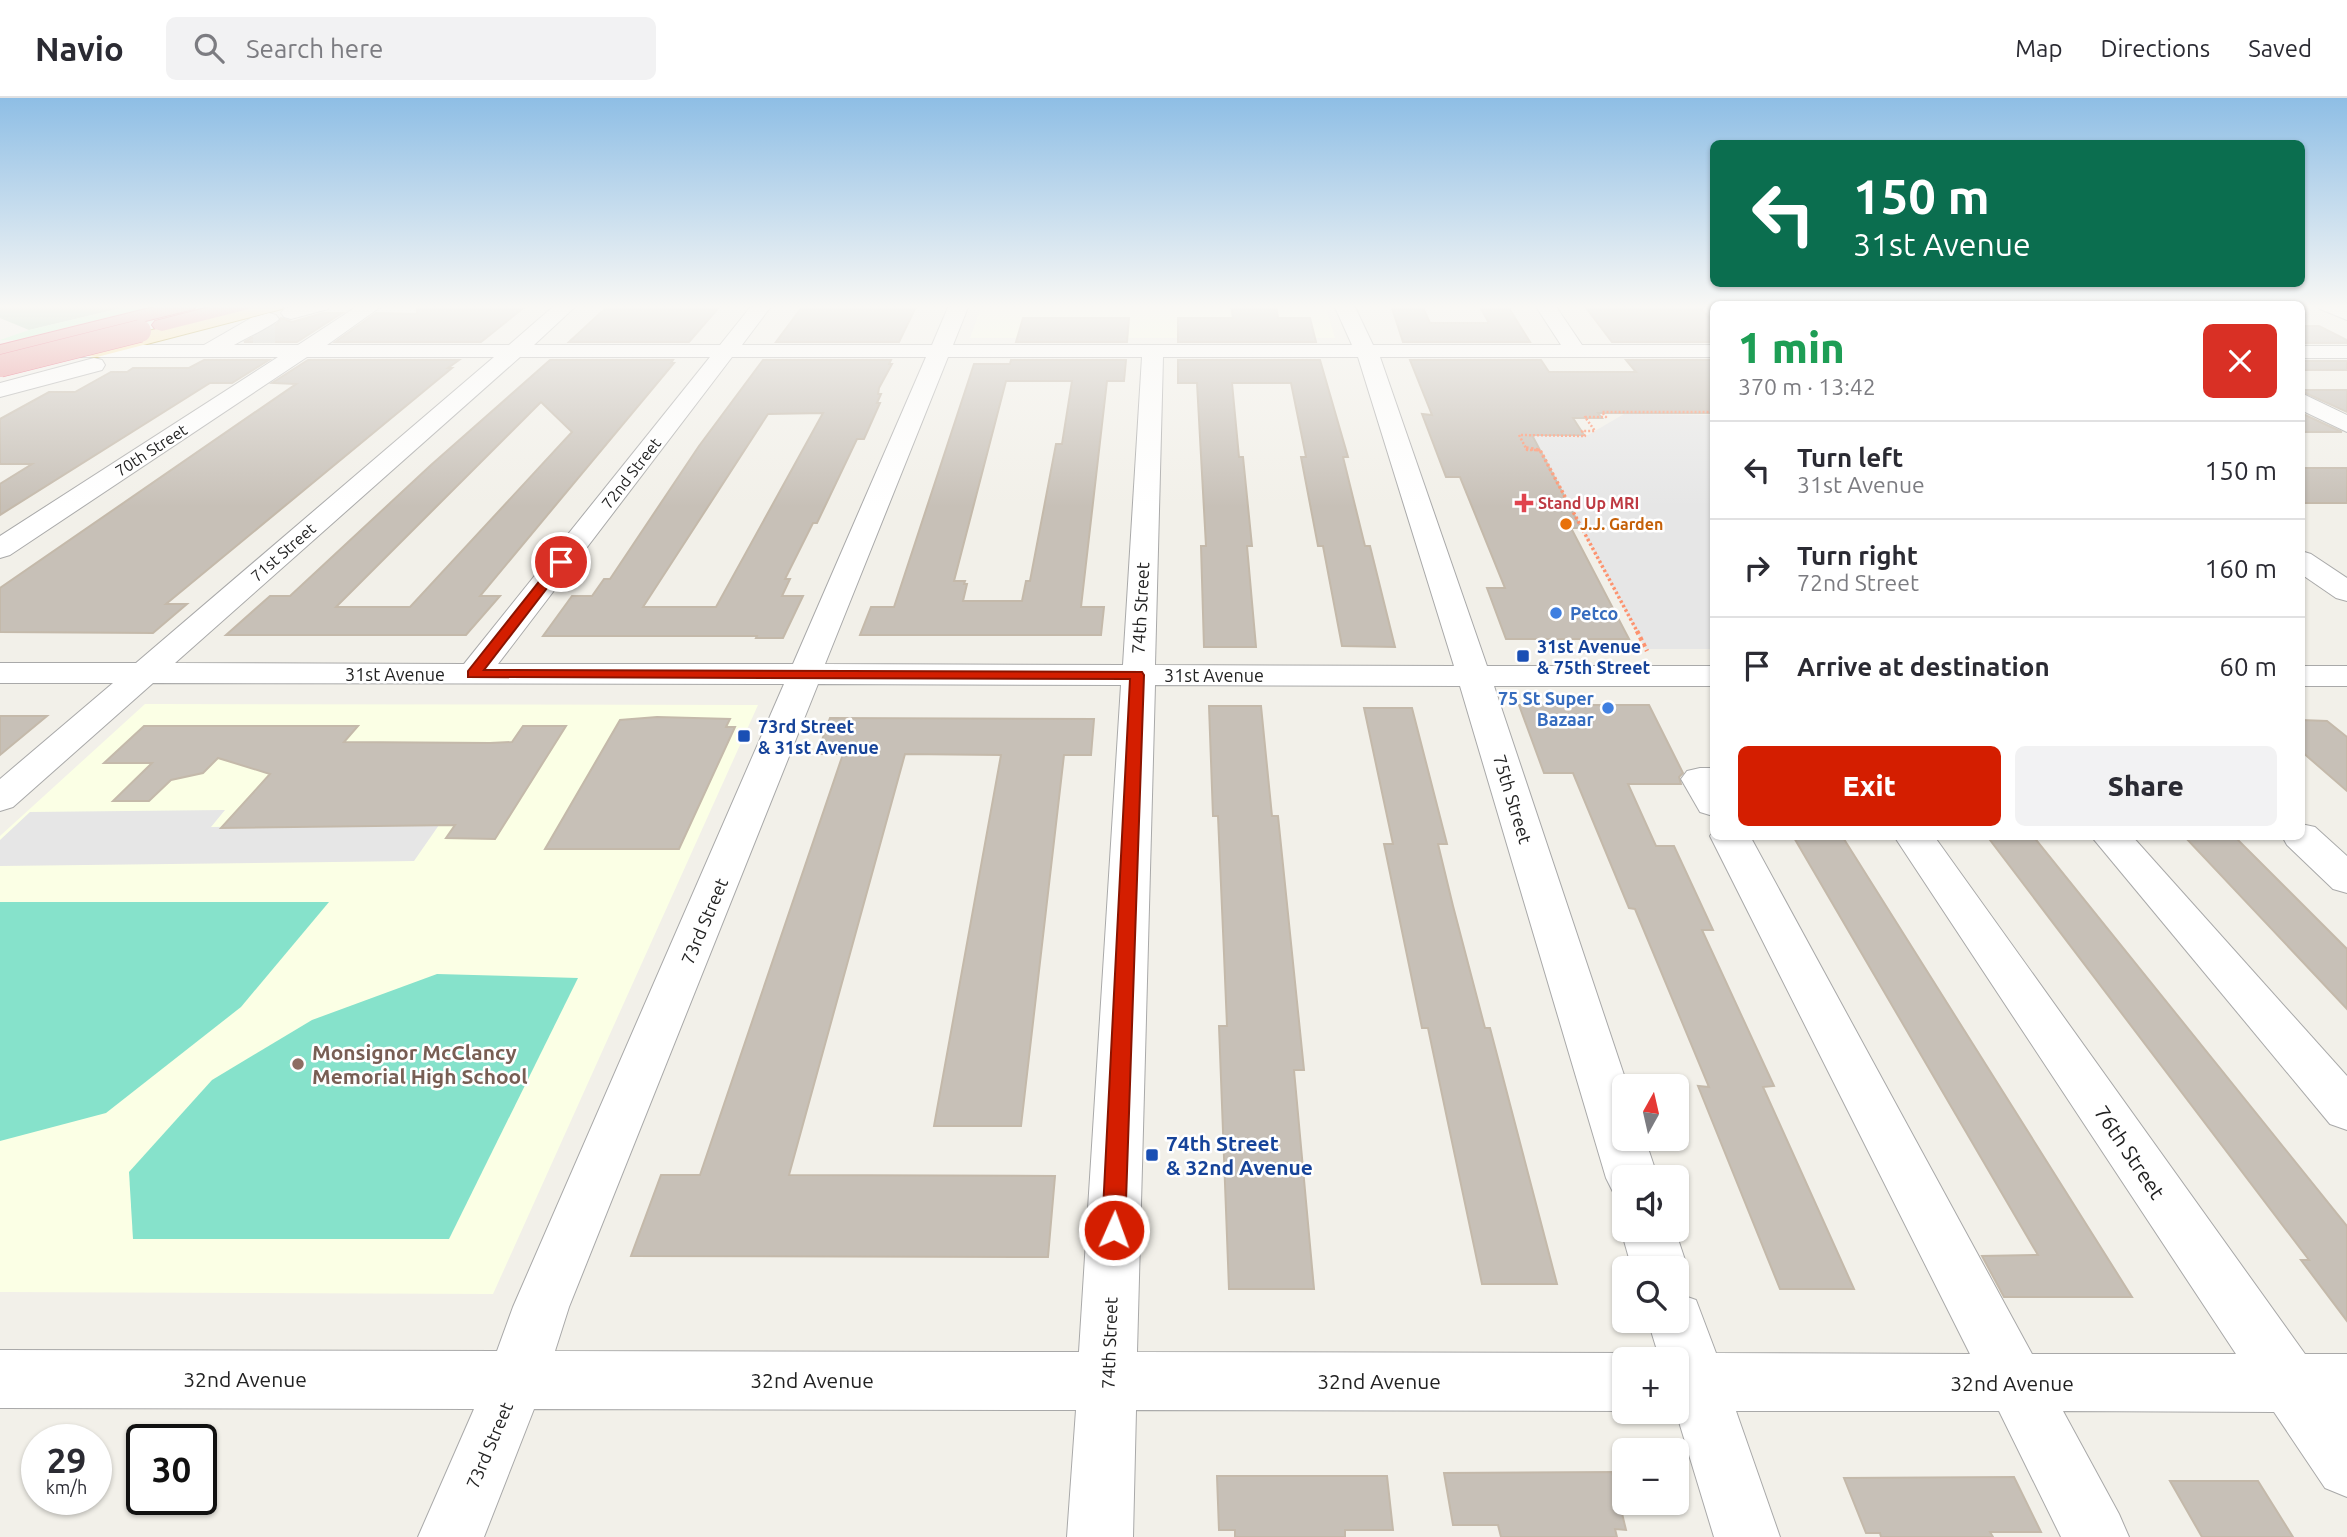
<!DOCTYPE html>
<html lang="en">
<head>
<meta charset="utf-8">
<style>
  body { margin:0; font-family:Ubuntu,sans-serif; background:#f2f2f3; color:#2b2b33; height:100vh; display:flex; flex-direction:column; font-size:26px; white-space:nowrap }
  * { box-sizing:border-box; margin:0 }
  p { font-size:23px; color:#7c7c81 }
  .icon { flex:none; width:38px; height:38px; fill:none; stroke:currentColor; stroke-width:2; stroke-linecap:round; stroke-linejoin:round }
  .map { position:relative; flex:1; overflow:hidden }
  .drawer { position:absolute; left:1710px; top:203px; width:595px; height:539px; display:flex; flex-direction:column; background:#fff; border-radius:10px; box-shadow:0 2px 5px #0004 }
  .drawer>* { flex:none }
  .hud { position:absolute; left:1710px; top:42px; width:595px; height:147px; border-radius:10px; box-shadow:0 2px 5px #0004; background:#0b6e4f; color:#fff; overflow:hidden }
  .needle { width:46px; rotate:8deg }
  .tools { position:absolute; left:1612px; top:976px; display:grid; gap:14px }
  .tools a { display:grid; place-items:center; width:77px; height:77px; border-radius:10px; background:#fff; box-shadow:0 2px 5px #0004; font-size:35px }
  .speed { position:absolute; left:21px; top:1326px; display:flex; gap:14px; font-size:35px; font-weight:700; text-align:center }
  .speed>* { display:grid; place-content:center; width:91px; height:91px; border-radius:50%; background:#fff; box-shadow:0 2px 5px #0004; line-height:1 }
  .speed small { font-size:18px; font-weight:400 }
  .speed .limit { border:4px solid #111; border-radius:10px; background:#fff; color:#111 }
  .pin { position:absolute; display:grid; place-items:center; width:60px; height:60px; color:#fff; margin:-30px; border:4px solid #fff; border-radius:50%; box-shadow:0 2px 7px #0007 }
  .me { position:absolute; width:77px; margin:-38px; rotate:2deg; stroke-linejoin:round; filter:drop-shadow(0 0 5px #0008) }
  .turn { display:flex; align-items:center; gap:24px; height:147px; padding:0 28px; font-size:32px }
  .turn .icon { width:91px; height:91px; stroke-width:2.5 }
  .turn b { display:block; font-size:49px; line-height:60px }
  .round { display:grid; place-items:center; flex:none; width:74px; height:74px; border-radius:10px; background:#f2f2f3 }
  .headline { display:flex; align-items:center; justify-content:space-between; height:119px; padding:0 28px }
  h1 { font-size:42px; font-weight:800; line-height:52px; color:#1e9e55 }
  .cta { display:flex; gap:14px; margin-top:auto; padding:14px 28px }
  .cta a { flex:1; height:80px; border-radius:10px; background:#d41e00; color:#fff; font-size:28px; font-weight:800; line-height:80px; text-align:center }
  .cta a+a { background:#f2f2f3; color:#2b2b33 }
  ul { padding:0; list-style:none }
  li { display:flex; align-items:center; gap:21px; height:98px; padding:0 28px; border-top:2px solid #e1e1e2 }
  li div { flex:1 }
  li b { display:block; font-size:26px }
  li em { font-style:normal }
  header { display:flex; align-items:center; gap:42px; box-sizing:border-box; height:98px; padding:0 35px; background:#fff; border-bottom:2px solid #e1e1e2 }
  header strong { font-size:33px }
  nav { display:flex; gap:38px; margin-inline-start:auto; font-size:24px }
  .search { width:490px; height:63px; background:#f2f2f3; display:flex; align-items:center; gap:18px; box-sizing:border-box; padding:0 24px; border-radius:10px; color:#7c7c81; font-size:26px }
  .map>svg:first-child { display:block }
  .education { fill:#fbffe5 }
  .cemetery { fill:#a9ccb3 }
  .park { fill:#c6fbd2 }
  .pitch { fill:#86e2cb }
  .parking { fill:#e6e6e6 }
  .building { fill:#c7c0b7; stroke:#c4b9aa; stroke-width:2; fill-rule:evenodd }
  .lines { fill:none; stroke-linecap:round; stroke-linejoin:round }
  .minor-tunnel { stroke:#c8c7c1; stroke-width:22; stroke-dasharray:22 11; stroke-linecap:butt }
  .minor-casing { stroke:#a9a9a9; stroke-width:2 }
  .major-casing { stroke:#a08200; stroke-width:2 }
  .highway-casing { stroke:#e0264b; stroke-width:2 }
  .path-far2 { stroke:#fd926e; stroke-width:2.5; stroke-dasharray:2 2; stroke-linecap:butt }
  .path-far1 { stroke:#fd926e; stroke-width:3.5; stroke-dasharray:2.5 2.5; stroke-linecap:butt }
  .path { stroke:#fd926e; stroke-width:4.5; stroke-dasharray:3.5 3.5; stroke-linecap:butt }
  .minor { fill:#fff; fill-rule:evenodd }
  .major { fill:#fee3a2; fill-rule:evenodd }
  .highway { fill:#ea9094; fill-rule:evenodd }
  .highway-bridge-casing { stroke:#e0264b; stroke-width:23; stroke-linecap:butt }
  .highway-bridge { stroke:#ea9094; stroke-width:22 }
  .route { fill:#d41e00; stroke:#8a1400; stroke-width:2 }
  .health-dot { fill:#e0444e; stroke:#fff; stroke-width:2.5 }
  .food-dot { fill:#e8710a; stroke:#fff; stroke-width:2.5 }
  .shop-dot { fill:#3f7fe0; stroke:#fff; stroke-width:2.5 }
  .transit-dot { fill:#1a4fb4; stroke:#fff; stroke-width:2.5 }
  .education-dot { fill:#8d6e63; stroke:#fff; stroke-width:2.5 }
  .labels { text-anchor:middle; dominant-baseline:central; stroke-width:5; stroke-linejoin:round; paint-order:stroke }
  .far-street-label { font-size:16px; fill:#222; stroke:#fff }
  .far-health-label { font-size:16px; font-weight:bold; fill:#be3a42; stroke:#fff; text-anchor:start }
  .far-food-label { font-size:16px; font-weight:bold; fill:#c56008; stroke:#fff; text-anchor:start }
  .street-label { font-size:18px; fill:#222; stroke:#fff }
  .shop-label { font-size:18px; font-weight:bold; fill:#366cbe; stroke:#fff; text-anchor:start }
  .transit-label { font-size:18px; font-weight:bold; fill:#164399; stroke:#fff; text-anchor:start }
  .near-education-label { font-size:21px; font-weight:bold; fill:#785e54; stroke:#fff; text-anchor:start }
  .near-transit-label { font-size:21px; font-weight:bold; fill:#164399; stroke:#fff; text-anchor:start }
  .near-street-label { font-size:21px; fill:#222; stroke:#fff }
</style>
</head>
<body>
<header>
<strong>Navio</strong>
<div class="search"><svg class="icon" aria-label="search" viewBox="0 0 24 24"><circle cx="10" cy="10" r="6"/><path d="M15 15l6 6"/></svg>Search here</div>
<nav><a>Map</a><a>Directions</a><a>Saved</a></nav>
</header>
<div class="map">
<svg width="2347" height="1439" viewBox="0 0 2347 1439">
  <rect width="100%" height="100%" fill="#f2f0e9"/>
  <g class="education">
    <path d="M982,207H1325L1335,240H970Z"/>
    <path d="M145,606L758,607L493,1196L0,1194V738Z"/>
  </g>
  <path class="cemetery" d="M0,207H134L29,232L0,220Z"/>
  <path class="park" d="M134,207H169L24,242H0L29,232Z"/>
  <g class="pitch">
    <path d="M0,804H329L241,909L106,1015L0,1043Z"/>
    <path d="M437,876L578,880L449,1141H133L129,1074L212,982L312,922Z"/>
  </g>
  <g class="parking">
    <path d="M1624,316L1713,317V551H1646L1581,430L1510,336L1588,337Z"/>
    <path d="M225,712L211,729L439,727L414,763L0,768V742L30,714Z"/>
  </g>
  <g class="building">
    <path d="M417,207H527L481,244H335L376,215L417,216Z"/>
    <path d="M609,207H721L689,244H569Z"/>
    <path d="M807,207H914L916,209L899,244H776L802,209Z"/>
    <path d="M1231,207H1276L1278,220H1310L1316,244H1178V220H1233Z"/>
    <path d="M1391,207H1422L1430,225H1489L1479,207H1507L1530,244H1403Z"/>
    <path d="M1584,207H1697L1713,223V244H1612Z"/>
    <path d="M323,215H342L297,244H244L277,226L281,220L292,224Z"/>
    <path d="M1023,220H1129L1127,244H1016Z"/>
    <path d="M2301,228H2319L2347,242V245H2301Z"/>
    <path d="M204,262H269L232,285H210L0,417V386L32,366H0V321L49,294H75L111,274H127L133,270H189Z"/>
    <path d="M308,262H459L448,270H452L166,506H187L153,535L0,534V490L296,286L272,285Z"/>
    <path d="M550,262H673L671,265H674L480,498H500L466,537H226L270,498H290L431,367ZM541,304L572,334L410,509H336Z"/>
    <path d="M763,262H891L889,266H892L879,290L878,296H881L877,305H880L864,341H857L817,425H813L785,481H790L782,498H803L783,540H756L757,538H543L572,498H592L604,481H610L699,348ZM823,315L716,509H643L768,316Z"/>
    <path d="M1011,262H1126L1124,283H1107L1081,509H1104L1101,537H860L871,509H894L974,266H1010ZM1006,283H1072L1062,346H1056L1030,483H1026L1022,503H963L967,486H964L965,483H954Z"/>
    <path d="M1178,262H1320L1348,359H1343L1365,448H1370L1395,549L1342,548L1323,448H1318L1301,359H1306L1291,285H1232L1239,359H1243L1252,448H1247L1256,549H1204L1201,448H1206L1197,285H1178Z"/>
    <path d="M1410,262H1541L1549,274H1636L1626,262H1713V315H1598L1602,320H1573L1584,337H1532L1581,430H1571L1629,541H1506L1487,490H1505L1460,379H1446L1422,316L1432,317Z"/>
    <rect x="2301" y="263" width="46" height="9"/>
    <path d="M2301,292H2347V314L2301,293Z"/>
    <path d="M2301,315L2342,334H2301Z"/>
    <rect x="2301" y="370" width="46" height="35"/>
    <path d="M1519,607H1649L1683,675L1679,679L1681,686H1628L1656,748H1674L1713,832H1702L1774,988L1763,989L1854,1191H1780L1698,988L1709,989L1635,811L1629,810L1573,675H1544Z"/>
    <path d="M1209,608H1261L1272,718H1278L1304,972H1294L1314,1191H1229L1219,928H1227L1224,856L1218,718H1213Z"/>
    <path d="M1364,610H1412L1447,746H1438L1453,808L1485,930H1490L1557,1186H1482L1428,930H1422L1409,867L1384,746H1393Z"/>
    <path d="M0,618H47L0,657Z"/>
    <path d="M657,619L730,621L726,629H735L679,751H545L620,622Z"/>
    <path d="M830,620L1094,621L1091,657H1064L1021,1028H934L1001,657L905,656L789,1077L1055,1078L1048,1159L631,1158L661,1077H700L843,656H817Z"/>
    <path d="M2301,622L2327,623L2347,639V693L2301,653Z"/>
    <path d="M144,628H358L344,644L490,645L512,644L523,628H566L495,741L446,740L455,727L221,730L270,676L218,660L203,675L171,682L149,703H113L152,665H104Z"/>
    <path d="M1793,738H1842L2132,1199H2004L1982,1158L2038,1157Z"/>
    <path d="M1987,738H2033L2347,1128V1223L2301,1162H2309Z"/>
    <path d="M2184,738H2234L2347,851V911Z"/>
    <path d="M1612,1374L1626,1432L1615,1431L1617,1439H1501L1498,1427H1453L1444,1375Z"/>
    <path d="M1217,1378H1387L1393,1432H1345V1439H1235V1432H1219Z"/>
    <path d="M2014,1379L2041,1434H1990L1993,1439H1881L1880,1435H1866L1844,1380Z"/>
    <path d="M2170,1383H2258L2293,1439H2202Z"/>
  </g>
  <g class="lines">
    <path class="minor-tunnel" d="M253,234H276"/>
    <g class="minor-casing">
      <g id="minor">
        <path d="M297,207H331L328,211L291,221L284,219L281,215L284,211Z"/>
        <path d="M359,207H383L327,247H509L555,207H577L534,247H720L752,207H772L742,247H932L949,207H969L953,247H1352L1334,207H1354L1373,247H1561L1535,207H1555L1582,247H1713V259H1380L1487,568H1713V588H1494L1628,989H1624V1041H1645L1658,1080H1624V1099L1614,1096L1606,1080L1460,588L1155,587L1137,1254L1624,1255L1640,1262H1624V1313L1136,1312L1133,1439H1067L1076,1312L534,1311L484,1439H418L474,1311L0,1310V1252L497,1253L513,1209L784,586L153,585L13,709L0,713V681L113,585H0V565H136L494,259H307L10,457L0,460V438L278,259H0V247H204L251,220L269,215L276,217L279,221C274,227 244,241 234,247H298ZM520,259H710L464,566L175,565ZM732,259H926L793,566H498ZM948,259H1142L1123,567L825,566ZM1163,259H1358L1454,568L1155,567ZM818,586L1121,587L1079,1254L555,1253L569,1209Z"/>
        <path d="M2317,207L2347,209V222L2320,211Z"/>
        <rect x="2301" y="248" width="46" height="12"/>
        <path d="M94,260L102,262L105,267L102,272L0,299V285Z"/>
        <path d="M2301,295L2347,317V334L2301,312Z"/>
        <path d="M2301,453L2311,456L2347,480V503L2336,500L2301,476Z"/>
        <rect x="2301" y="568" width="46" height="20"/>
        <path d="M1700,670H1713V718L1700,714L1681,681L1687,673Z"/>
        <path d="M2301,726L2315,729L2347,758V795L2333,791L2287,747L2282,738H2301Z"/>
        <path d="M1713,734V738H1750L2032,1256H2236L1894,738H1934L2305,1256H2347V1399L2325,1390L2274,1314L2063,1313L2119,1416L2129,1439H2061L1999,1313H1736L1780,1439H1714L1676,1314V1262H1660L1648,1223H1676V1195L1696,1202L1716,1255L1970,1256L1710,738Z"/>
        <path d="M2091,738H2132L2347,978V1032L2330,1026Z"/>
        <path d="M1624,1126V1132H1675L1688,1171L1680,1189L1676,1190V1171H1632L1621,1132Z"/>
      </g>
    </g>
    <g class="major-casing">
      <path id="major" d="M251,207H285L282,211L97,259L89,258L86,253L89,248Z"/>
    </g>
    <g class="highway-casing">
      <g id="highway">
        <path d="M162,207H197L194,211L0,259V247Z"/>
        <path d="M217,207H252L249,211L162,233L155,231L152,227L155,223Z"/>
      </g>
    </g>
    <path class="path-far2" d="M1540,352H1527L1519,337L1585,338L1582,333H1595L1585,319H1606L1602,314H1713"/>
    <path class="path-far1" d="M1526,350L1540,352L1638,535"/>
    <path class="path" d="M1637,533L1647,553"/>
    <use href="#minor" class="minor"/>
    <use href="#major" class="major"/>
    <use href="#highway" class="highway"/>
    <g class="highway-bridge-casing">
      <path id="highway-bridge" d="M0,268L140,233"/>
    </g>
    <use href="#highway-bridge" class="highway-bridge"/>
  </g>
  <linearGradient id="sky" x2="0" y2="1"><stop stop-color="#8ebee5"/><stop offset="0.51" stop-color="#f9f8f5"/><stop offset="1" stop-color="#f9f8f5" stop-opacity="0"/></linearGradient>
  <rect width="2347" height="409" fill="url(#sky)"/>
  <path class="route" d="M561,460L567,464L484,572L1142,574L1144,577L1125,1132L1121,1139L1114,1142L1106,1139L1102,1132L1130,581L468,579V573L557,461Z"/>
  <path class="health-dot" d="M1520.5 394.5h7v7h7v7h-7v7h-7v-7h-7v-7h7z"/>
  <circle class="food-dot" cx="1566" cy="426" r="7"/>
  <g class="shop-dot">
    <circle cx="1556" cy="515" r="7"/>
    <circle cx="1608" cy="610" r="7"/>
  </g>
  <g class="transit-dot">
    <rect x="1516" y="551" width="14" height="14" rx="3.5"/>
    <rect x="737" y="631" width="14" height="14" rx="3.5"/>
    <rect x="1145" y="1050" width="14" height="14" rx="3.5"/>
  </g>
  <circle class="education-dot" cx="298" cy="966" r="7"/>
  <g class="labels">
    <g class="far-street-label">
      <text transform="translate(151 352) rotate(-33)">70th Street</text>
      <text transform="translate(631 375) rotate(-52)">72nd Street</text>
      <text transform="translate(283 454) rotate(-41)">71st Street</text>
    </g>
    <g class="far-health-label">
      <text x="1538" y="405">Stand Up MRI</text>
    </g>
    <g class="far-food-label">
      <text x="1580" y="426">J.J. Garden</text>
    </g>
    <g class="street-label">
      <text transform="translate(1140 510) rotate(-87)">74th Street</text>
      <text x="395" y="576">31st Avenue</text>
      <text x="1214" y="577">31st Avenue</text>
      <text transform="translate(1513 701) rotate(73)">75th Street</text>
      <text transform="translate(704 823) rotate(-67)">73rd Street</text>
      <text transform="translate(1109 1245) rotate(-88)">74th Street</text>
      <text transform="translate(489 1347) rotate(-67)">73rd Street</text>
    </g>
    <g class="shop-label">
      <text x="1570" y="515">Petco</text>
      <text x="1594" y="600" text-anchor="end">75 St Super<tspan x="1594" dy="21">Bazaar</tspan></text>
    </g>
    <g class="transit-label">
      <text x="1537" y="548">31st Avenue<tspan x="1537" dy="21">&amp; 75th Street</tspan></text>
      <text x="758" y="628">73rd Street<tspan x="758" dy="21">&amp; 31st Avenue</tspan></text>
    </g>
    <g class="near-education-label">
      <text x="312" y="954">Monsignor McClancy<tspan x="312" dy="24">Memorial High School</tspan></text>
    </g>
    <g class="near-transit-label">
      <text x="1166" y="1045">74th Street<tspan x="1166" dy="24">&amp; 32nd Avenue</tspan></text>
    </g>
    <g class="near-street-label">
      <text transform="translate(2130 1054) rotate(56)">76th Street</text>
      <text x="245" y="1281">32nd Avenue</text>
      <text x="812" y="1282">32nd Avenue</text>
      <text x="1379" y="1283">32nd Avenue</text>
      <text x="2012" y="1285">32nd Avenue</text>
    </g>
  </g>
</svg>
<div class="tools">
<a><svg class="needle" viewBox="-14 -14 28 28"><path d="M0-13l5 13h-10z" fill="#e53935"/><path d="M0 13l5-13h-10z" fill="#7c7c81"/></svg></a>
<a><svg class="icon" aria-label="sound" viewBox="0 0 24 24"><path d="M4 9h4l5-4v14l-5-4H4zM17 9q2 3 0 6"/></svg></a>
<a><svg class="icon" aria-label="search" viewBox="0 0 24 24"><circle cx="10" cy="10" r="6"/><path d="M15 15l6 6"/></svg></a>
<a>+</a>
<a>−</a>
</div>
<div class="speed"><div>29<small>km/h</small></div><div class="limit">30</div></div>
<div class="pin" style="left:561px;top:464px;background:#d93025"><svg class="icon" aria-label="arrive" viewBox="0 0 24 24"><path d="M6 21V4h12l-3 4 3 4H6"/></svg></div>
<svg class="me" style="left:1114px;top:1132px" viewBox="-20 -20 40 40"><circle r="17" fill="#d41e00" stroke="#fff" stroke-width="3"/><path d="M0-11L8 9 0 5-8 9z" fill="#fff"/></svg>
<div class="hud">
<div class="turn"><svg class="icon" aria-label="left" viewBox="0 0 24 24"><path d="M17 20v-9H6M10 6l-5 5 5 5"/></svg><div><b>150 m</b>31st Avenue</div></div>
</div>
<section class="drawer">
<div class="headline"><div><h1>1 min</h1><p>370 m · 13:42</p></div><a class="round" style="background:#d93025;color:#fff"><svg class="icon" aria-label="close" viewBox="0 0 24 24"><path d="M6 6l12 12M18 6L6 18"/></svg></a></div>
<ul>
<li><svg class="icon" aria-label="left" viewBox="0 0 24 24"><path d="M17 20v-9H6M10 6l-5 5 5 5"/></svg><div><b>Turn left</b><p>31st Avenue</p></div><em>150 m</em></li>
<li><svg class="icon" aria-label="right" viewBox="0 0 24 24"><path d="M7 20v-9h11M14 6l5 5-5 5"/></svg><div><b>Turn right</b><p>72nd Street</p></div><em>160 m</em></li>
<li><svg class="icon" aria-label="arrive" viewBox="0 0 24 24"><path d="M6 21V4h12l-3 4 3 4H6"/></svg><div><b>Arrive at destination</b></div><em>60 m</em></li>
</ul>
<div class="cta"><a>Exit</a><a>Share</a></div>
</section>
</div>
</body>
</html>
